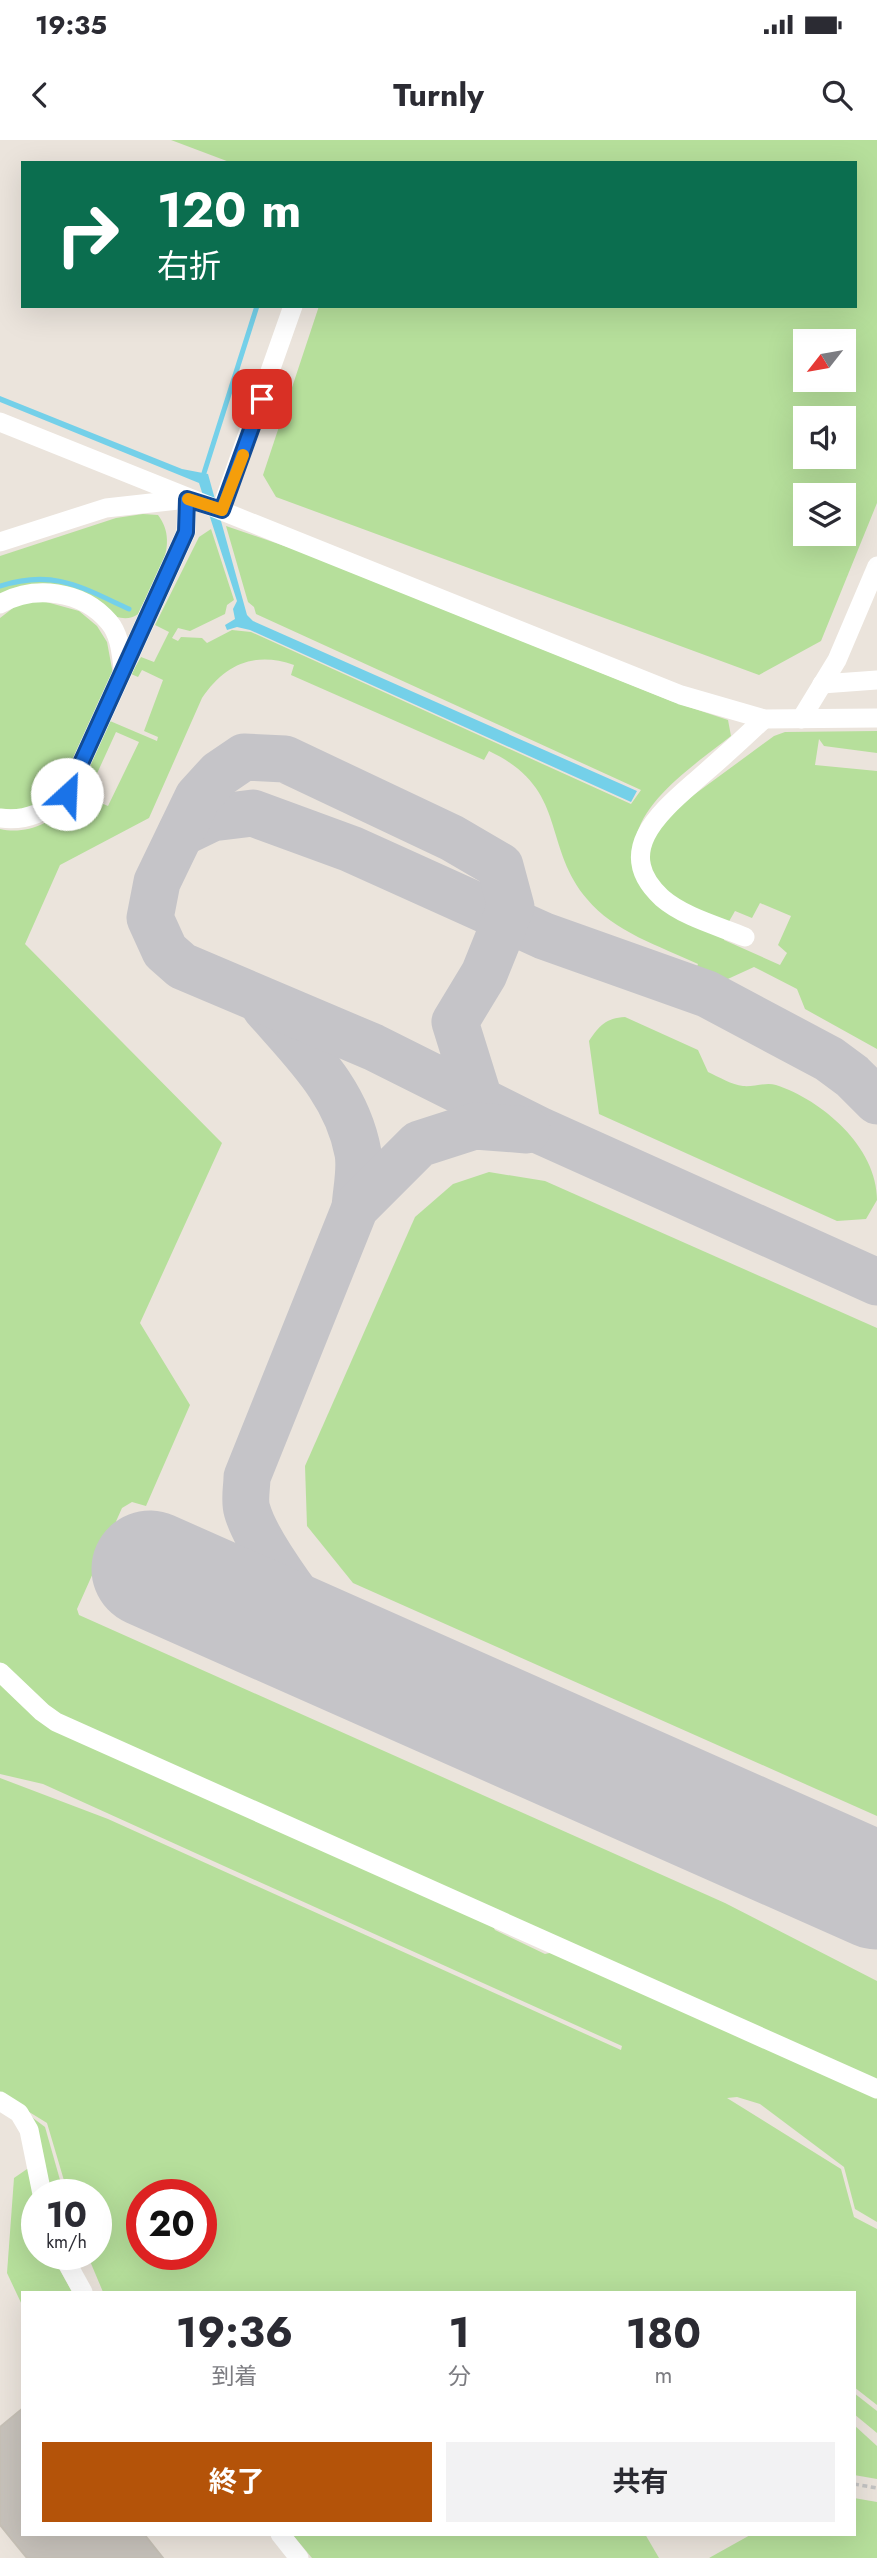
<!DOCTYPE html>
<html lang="ja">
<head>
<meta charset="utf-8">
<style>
  body { margin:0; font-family:Jost,"Noto Sans JP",sans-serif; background:#f2f2f3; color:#2b2b33; height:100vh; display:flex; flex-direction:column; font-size:26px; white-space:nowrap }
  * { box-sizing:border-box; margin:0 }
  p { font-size:23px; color:#7c7c81 }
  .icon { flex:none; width:38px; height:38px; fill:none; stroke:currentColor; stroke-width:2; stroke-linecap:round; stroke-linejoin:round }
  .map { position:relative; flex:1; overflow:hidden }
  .panel { position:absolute; left:21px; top:2151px; width:835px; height:245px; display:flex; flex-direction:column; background:#fff; border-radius:0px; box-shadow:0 7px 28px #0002 }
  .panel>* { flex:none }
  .banner { position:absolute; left:21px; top:21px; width:836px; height:147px; border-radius:0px; box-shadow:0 7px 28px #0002; background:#0b6e4f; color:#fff; overflow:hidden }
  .needle { width:46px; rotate:239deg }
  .tools { position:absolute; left:793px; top:189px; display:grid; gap:14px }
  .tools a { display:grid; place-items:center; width:63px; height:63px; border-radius:0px; background:#fff; box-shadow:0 7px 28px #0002; font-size:35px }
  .speed { position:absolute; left:21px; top:2039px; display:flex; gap:14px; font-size:35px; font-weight:700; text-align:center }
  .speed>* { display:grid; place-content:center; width:91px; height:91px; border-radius:50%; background:#fff; box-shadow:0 7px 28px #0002; line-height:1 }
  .speed small { font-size:18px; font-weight:400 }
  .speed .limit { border:10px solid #d22; background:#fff; color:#111 }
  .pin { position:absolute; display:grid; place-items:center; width:60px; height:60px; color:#fff; margin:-30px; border-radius:14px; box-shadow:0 4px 10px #0006 }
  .me { position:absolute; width:77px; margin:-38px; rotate:25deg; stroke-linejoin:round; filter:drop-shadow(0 0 5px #0008) }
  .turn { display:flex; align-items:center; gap:24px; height:147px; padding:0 21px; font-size:32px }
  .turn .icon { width:91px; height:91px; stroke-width:2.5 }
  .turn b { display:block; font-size:49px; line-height:60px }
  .eta { display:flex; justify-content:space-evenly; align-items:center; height:119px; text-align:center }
  .eta b { font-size:42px; font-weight:700; line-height:49px }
  .button { display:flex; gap:14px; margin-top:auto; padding:14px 21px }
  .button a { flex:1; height:80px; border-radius:0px; background:#b45309; color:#fff; font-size:28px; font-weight:700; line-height:80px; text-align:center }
  .button a+a { background:#f2f2f3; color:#2b2b33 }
  .status { display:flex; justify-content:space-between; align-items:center; height:49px; padding:0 35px; background:#fff; direction:ltr }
  .status svg { height:19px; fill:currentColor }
  header { display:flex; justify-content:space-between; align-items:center; height:91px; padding:0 21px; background:#fff; font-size:32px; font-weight:700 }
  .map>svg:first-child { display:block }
  .green { fill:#b6df9b; fill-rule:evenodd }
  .water { fill:#74d0e9 }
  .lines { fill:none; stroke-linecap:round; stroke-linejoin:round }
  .stream { stroke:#74d0e9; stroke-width:5 }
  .taxiway { stroke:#c5c4c8; stroke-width:47 }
  .runway { stroke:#c5c4c8; stroke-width:117 }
  .building { fill:#c7c2bb; stroke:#c6c0b6; stroke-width:2 }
  .path { stroke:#c3c3c3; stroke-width:3.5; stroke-dasharray:5 3.5; stroke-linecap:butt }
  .minor { stroke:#fff; stroke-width:19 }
  .route-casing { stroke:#114b97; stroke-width:18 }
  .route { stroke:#1a73e8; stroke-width:12 }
  .slow { stroke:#f59e0b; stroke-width:12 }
</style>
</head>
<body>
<div class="status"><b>19:35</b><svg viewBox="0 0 49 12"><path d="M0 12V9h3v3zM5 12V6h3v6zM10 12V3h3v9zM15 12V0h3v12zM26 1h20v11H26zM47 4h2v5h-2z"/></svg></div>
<header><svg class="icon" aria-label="back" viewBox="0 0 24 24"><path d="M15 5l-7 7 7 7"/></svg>Turnly<svg class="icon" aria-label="search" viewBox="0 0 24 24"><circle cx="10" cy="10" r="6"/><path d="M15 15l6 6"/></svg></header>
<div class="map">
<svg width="877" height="2418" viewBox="0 0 877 2418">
  <rect width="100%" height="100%" fill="#ebe4dc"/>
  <g class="green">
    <path d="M171,0H877V363L821,501L759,535L276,357L263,335L319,166H856V23H232ZM805,201H844V240H805ZM805,278H844V317H805ZM805,355H844V394H805Z"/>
    <path d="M143,374L158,375C182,406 152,444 138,474C114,492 76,446 48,444C31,442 15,450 0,457V416L116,378Z"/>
    <path d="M226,386L296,410L671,561L728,580L731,596C701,620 643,658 636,699C634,711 638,725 638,737L723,795L724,800L780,825L787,813L778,805L791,776L760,763L752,778L735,771L727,785L687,768L652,742L648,699L680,665L774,596L785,592L877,591V613L824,606L819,599L815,625L877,631V909L805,869L797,849L754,827L719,843L695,832L698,824C660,806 614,792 587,759C541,704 569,649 489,611L484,620L291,535L294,525C255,511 225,524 202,558L149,678L60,725L25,804L222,1003L140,1183L190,1265L146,1366L132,1362L122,1368L77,1469L79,1475L725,1763L877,1841V1945L55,1574L0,1526V689C26,695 51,683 69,666L83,671L89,658L108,666L139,602L116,592L89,651L80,647L110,581L157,601L158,597L144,591L163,540L142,530L138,537L131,534L141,517L154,522L169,492L155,485L199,397L211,389L234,460L227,465L225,474L190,491L178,488L172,498L178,501L181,497L202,498L207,503L232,490L251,492L631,664L641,650L256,474L254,467L248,462Z"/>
    <path d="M39,460L79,471L97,486L107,502L113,534L62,645L46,663L25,670L0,669V478L17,465Z"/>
    <path d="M625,877L698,910L708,932C719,937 732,945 743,946C754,947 766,942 776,945C822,960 877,1007 877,1060L866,1079L837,1081L599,974L589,901C599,886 606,878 625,877Z"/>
    <path d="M489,1032L545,1041L877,1188V1676L353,1443L307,1386L305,1326L415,1077L453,1044Z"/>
    <path d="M0,1539L40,1576L491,1783L495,1790L545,1814L554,1812L877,1955V2082L855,2069L844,2027L760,1964L737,1957L727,1958L841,2029L854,2077L877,2089V2265L854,2247V2152H103L87,2114H96V2054H68L47,1983L0,1954V1638L108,1679L621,1910L622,1906L43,1644L0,1634ZM142,2054H201V2114H142Z"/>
    <path d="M29,1975L45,1987L64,2054H48Z"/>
    <path d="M30,2027L37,2057V2114H51L72,2152H23V2167L7,2133L14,2038Z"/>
    <path d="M854,2253L877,2271V2293L854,2274Z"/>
    <path d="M854,2285L877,2306V2339L854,2335Z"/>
    <path d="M854,2358L877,2362V2418H709L752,2394H854Z"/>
    <path d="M292,2394H645L659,2418H312Z"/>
  </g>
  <path class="water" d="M0,256L182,329L208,334L247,475L253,481L637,651L631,662L250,490L237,487L227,490L225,485L235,479L233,469L237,461L199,343L0,262Z"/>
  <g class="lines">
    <g class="stream">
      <path d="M204,333L257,166"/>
      <path d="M0,446C54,429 81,447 129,469"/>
    </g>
    <g class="taxiway">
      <path d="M181,693L212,678L253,673L351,709L544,796L707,854L829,919L852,936L877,961"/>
      <path d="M265,867C304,912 347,952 358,1013C361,1030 356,1051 355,1068"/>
      <path d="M480,962L455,882L484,834L511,767L500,726L452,698L285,619L244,617L219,634L198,657L157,742L150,778L165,811L182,826L373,907L541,991L877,1142"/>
      <path d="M344,1515C317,1484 257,1407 247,1370C244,1360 247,1347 247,1337L355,1068L419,1004L475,986L527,990"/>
    </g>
    <path class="runway" d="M150,1429L877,1751"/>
  </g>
  <path class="building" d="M23,2268V2394H144L163,2418H27L0,2385V2287Z"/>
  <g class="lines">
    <path class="path" d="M854,2344L877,2348"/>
    <g class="minor">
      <path d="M0,282L681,555L764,579L877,578"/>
      <path d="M221,370L293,166"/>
      <path d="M0,402L106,368L187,359L186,392L67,654C47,671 27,682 0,678"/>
      <path d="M0,464C34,445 82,450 109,482C120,495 121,513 123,528"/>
      <path d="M822,544L877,540"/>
      <path d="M801,579L837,520L877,426"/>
      <path d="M745,797C718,786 684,777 662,758C610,710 664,669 700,637C722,618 743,599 764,579"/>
      <path d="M0,1532L42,1572L56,1582L877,1949"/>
      <path d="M0,1961L19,1973L29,1990L42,2054"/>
      <path d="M62,2114L83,2152"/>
      <path d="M280,2394L299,2418"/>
    </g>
  </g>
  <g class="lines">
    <g class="route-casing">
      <path id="route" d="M67,654L186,392L187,359L222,370L262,259"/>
    </g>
    <use href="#route" class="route"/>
    <path class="slow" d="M188,359L222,370L243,315"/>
  </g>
</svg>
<div class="tools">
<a><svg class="needle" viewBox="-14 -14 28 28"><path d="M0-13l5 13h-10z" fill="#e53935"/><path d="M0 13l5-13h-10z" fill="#7c7c81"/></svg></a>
<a><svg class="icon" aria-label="sound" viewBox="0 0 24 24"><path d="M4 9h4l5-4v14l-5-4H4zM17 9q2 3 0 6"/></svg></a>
<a><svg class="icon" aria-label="layers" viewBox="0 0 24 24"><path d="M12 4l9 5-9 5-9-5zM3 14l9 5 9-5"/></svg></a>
</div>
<div class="speed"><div>10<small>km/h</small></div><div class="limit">20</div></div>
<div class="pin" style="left:262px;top:259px;background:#d93025"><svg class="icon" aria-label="arrive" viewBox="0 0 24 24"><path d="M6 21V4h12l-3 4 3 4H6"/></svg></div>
<svg class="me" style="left:67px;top:654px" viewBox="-20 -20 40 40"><circle r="19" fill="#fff"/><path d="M0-13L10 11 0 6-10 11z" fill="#1a73e8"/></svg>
<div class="banner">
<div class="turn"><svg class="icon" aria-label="right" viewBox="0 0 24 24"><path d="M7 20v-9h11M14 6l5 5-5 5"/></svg><div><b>120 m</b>右折</div></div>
</div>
<section class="panel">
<div class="eta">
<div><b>19:36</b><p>到着</p></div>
<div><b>1</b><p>分</p></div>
<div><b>180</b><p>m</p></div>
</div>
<div class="button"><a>終了</a><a>共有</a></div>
</section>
</div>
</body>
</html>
